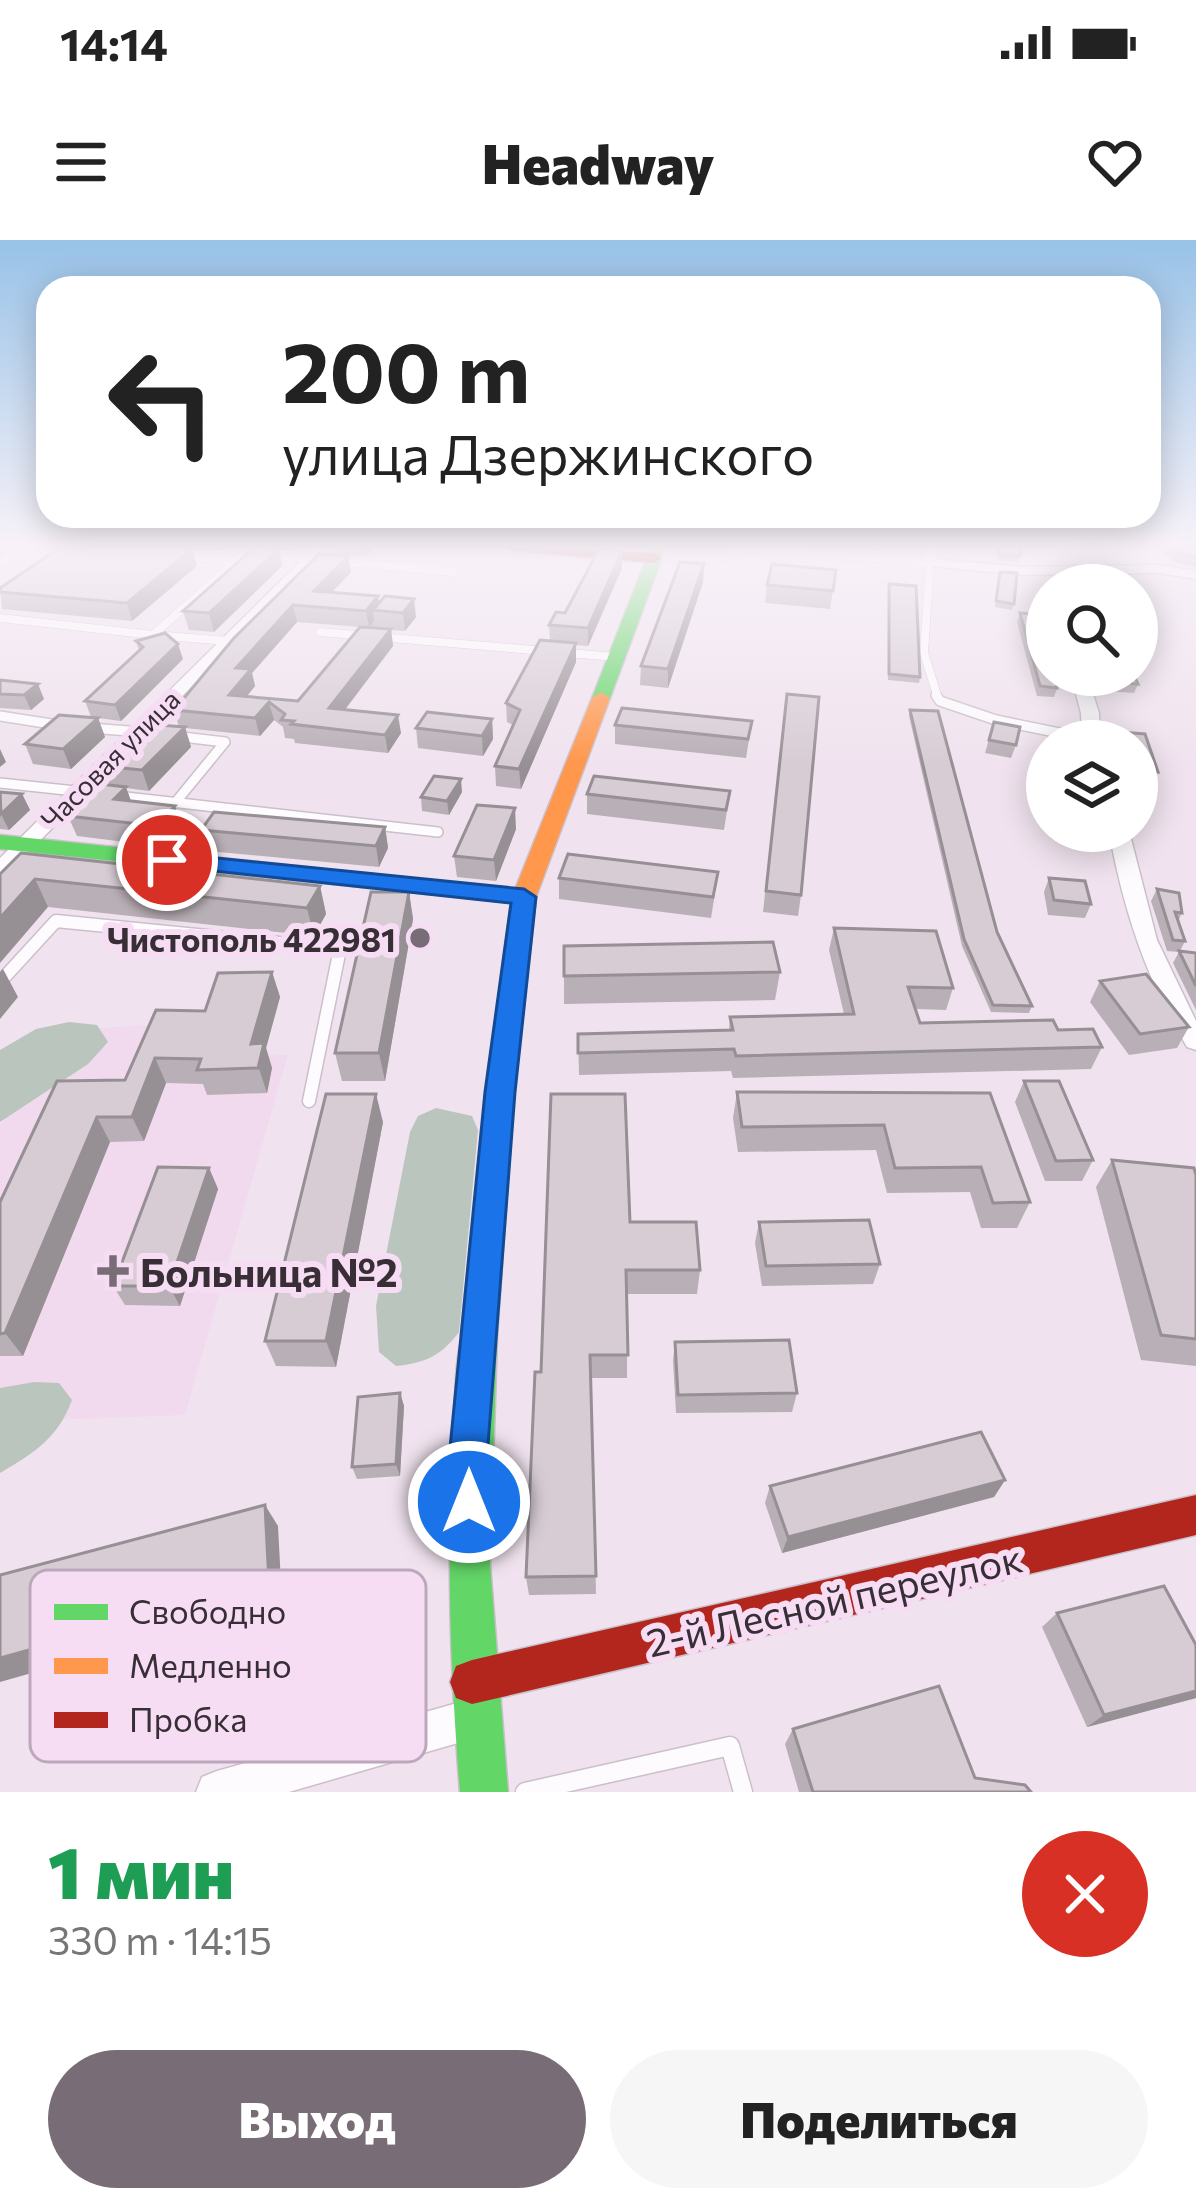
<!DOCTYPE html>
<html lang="ru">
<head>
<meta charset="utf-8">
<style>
  body { margin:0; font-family:Commissioner,sans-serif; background:#f6f6f6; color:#222; height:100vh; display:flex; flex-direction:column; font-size:45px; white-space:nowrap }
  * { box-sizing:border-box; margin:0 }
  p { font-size:39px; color:#767676 }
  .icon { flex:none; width:66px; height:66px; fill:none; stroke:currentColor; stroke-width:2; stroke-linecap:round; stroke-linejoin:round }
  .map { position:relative; height:1552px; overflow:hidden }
  .sheet { display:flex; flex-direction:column; background:#fff; flex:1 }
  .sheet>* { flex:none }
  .guide { position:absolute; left:36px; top:36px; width:1125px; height:252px; border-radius:36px; box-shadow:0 6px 30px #0003; background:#fff; color:#222; overflow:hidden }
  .tools { position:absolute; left:1026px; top:324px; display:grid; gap:24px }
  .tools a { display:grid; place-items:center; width:132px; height:132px; border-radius:50%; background:#fff; box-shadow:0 6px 30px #0003; font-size:60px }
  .pin { position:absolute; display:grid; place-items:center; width:102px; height:102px; color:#fff; margin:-51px; border:6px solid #fff; border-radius:50%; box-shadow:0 3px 12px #0007 }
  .me { position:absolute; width:132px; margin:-66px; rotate:0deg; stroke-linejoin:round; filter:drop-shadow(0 0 9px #0008) }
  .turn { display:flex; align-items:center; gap:42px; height:252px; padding:0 48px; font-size:54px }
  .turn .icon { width:156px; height:156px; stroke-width:2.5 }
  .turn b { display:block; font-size:84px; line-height:102px }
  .round { display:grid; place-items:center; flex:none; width:126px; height:126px; border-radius:63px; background:#f6f6f6 }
  .head { display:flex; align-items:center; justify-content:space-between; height:204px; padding:0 48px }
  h1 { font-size:72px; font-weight:800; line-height:90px; color:#1e9e55 }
  .action { display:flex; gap:24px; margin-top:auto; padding:24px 48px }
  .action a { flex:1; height:138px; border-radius:72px; background:#786d77; color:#fff; font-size:48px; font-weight:800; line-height:138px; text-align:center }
  .action a+a { background:#f6f6f6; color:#222 }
  .status { display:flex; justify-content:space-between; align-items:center; height:84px; padding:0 60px; background:#fff; direction:ltr }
  .status svg { height:33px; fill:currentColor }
  header { display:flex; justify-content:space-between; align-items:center; height:156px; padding:0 48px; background:#fff; font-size:54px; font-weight:800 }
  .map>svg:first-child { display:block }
  .built { fill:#f1daee }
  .forest { fill:#bac5be }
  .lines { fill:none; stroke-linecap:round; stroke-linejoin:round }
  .lane-far3-casing { stroke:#cac0c9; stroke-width:9 }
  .lane-far2-casing { stroke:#cac0c9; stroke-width:12 }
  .lane-far1-casing { stroke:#cac0c9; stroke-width:15 }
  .lane-casing { stroke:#cac0c9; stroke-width:21 }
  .street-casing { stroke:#cac0c9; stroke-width:3 }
  .fast-casing { stroke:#cac0c9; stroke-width:3 }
  .slow-casing { stroke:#cac0c9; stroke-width:3 }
  .jam-casing { stroke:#cac0c9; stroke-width:3 }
  .lane-far3 { stroke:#fdfbfd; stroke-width:8 }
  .lane-far2 { stroke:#fdfbfd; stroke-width:9 }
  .lane-far1 { stroke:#fdfbfd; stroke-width:12 }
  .lane { stroke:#fdfbfd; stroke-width:18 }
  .street { fill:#fdfbfd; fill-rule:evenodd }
  .fast { fill:#63d668; fill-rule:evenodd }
  .slow { fill:#ff974d; fill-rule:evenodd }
  .jam { fill:#b3261e; fill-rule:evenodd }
  .wall { fill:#b9afb6; fill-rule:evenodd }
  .shaded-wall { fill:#968f94 }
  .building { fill:#d7ccd4; stroke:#968f94; stroke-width:3 }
  .route { fill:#1a73e8; stroke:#114b97; stroke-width:3 }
  .poi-dot { fill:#786d77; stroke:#f6ddf4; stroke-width:4.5 }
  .labels { text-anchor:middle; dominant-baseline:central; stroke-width:12; stroke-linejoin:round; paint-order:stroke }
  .far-street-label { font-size:27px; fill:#372e36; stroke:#f6ddf4 }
  .poi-label { font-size:33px; font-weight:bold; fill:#372e36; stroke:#f6ddf4; text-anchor:end }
  .near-poi-label { font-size:39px; font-weight:bold; fill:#372e36; stroke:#f6ddf4; text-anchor:start }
  .near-street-label { font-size:39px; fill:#372e36; stroke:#f6ddf4 }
  .key { fill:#f6ddf4; stroke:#bda8bb; stroke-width:3 }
  .key-label { font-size:33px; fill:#372e36 }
</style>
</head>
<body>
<div class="status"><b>14:14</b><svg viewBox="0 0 49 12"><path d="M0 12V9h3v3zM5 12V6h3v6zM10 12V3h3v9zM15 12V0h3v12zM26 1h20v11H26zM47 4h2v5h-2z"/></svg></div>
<header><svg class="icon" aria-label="menu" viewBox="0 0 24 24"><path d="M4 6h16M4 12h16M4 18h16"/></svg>Headway<svg class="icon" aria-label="heart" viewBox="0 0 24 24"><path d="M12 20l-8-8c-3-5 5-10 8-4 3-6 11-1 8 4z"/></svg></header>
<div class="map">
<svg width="1196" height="1552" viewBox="0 0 1196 1552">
  <rect width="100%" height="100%" fill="#f0e3ef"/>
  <path class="built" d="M172,783L203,814L288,815L185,1175L0,1182V886L74,790Z"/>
  <g class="forest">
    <path d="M69,782L97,785L108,802L88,824L0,882V810L36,789Z"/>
    <path d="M436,868L472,876L478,890L459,1092C441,1116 425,1123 396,1126L379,1112L376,1066L410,892L418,876Z"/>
    <path d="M34,1142L59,1143L72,1160C58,1198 34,1213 0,1233V1148Z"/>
  </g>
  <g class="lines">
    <g class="lane-far3-casing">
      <g id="lane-far3">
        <path d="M656,315L720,318L743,308L930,322L924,413L938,458"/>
        <path d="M178,316L236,321"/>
        <path d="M335,321L453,332"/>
        <path d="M0,322L19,307"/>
        <path d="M0,378L153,395"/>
        <path d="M320,392L616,417"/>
        <path d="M229,401L153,395L243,315L315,319"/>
      </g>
    </g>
    <g class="lane-far2-casing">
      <g id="lane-far2">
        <path d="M936,455L940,461L996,480L1089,499"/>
        <path d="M0,476L64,486"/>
        <path d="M90,488L142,492"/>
        <path d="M174,496L225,502L175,563"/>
        <path d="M0,543L85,552"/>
        <path d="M117,556L438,592"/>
      </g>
    </g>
    <g class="lane-far1-casing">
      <path id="lane-far1" d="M0,742L56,681L340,709L309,861"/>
    </g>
    <g class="lane-casing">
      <path id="lane" d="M525,1552L730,1506L743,1552"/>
    </g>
    <g class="street-casing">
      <g id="street">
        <path d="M315,307H329L7,634L0,636V618Z"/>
        <path d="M923,307H937V319L1021,327L1158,325L1196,331V339L1158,333L1021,335L930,326L923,322Z"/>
        <path d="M1071,435H1087L1099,473L1100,501H1082L1081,473Z"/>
        <path d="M1109,591H1129L1157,700L1196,781V810L1187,807C1146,739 1123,669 1109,591Z"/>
        <path d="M475,1458L489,1464L495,1478L489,1492L475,1498L289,1552H196L202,1537L217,1531Z"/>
      </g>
    </g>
    <g class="fast-casing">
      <g id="fast">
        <path d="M651,307H666L610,458L594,462L592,458Z"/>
        <path d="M0,595L524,650L536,657L524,664L0,609Z"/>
        <path d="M479,1079L491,1083L497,1095L490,1324L508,1552H460C450,1429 446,1307 454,1184C456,1152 454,1112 467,1083Z"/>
      </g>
    </g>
    <g class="slow-casing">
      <path id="slow" d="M601,452L610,458L536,657L514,852L497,1095L491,1107L479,1111L467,1107L461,1095L486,852L512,657L592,458Z"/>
    </g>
    <g class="jam-casing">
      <g id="jam">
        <path d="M505,307L654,313L662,318L654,323L512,311Z"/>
        <path d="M1196,1255V1295L472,1464L456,1458L450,1442L456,1426L472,1420Z"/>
      </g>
    </g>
    <use href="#lane-far3" class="lane-far3"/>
    <use href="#lane-far2" class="lane-far2"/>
    <use href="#lane-far1" class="lane-far1"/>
    <use href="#lane" class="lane"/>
    <use href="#street" class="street"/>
    <use href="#fast" class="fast"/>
    <use href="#slow" class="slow"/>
    <use href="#jam" class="jam"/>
  </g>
  <g class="wall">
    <path d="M61,307H240L215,311L192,309L197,326L132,381L2,369L0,348Z"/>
    <path d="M250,307H302L298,311L279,310L282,326L214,392L189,390L183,371L255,308Z"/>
    <path d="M336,307H373V309L365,317L337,314Z"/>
    <path d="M842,307H885L884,310Z"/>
    <path d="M997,307H1021L1018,322L997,320Z"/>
    <path d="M1155,307H1196V327L1176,323Z"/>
    <path d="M704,324L703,342L668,448L640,445L641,426Z"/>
    <path d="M622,328L588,406L576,405V422L521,549L496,546L495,526L513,485L507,482L506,463L550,401L549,385Z"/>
    <path d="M836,330L830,369L765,363L767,345Z"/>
    <path d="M351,332L332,352L379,362L416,377L405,391L391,390L393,406L345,470L401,493L388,513L295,503L294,499L285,498L283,487L274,480L260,496L185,488L191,507L149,551L126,548L131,561L182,587L165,607L77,596L68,576L109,545L102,526L179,487L174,470L234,398ZM297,382L360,387L298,461L247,456L255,446L252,433Z"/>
    <path d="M999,337L1014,364L1012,370L995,367Z"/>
    <path d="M889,344L920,437L919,443L888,440Z"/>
    <path d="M1020,373L1057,448L1054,457L1037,456L1017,382Z"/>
    <path d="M136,401L183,419L121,481L98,478L105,497L71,529L33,524L25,504L91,477L85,461L139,411Z"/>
    <path d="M1102,435H1134L1138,444L1134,453L1107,451Z"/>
    <path d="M0,440L44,459L31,470L0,468Z"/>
    <path d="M787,454L801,655L798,676L763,672Z"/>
    <path d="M910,470L997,692L1032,766L1029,773L991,772L962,706L909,476Z"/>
    <path d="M492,479L493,499L483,516L418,508L416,488Z"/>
    <path d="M752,481L746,518L615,504V485Z"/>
    <path d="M994,482L1016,505L1011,518L985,513Z"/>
    <path d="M1120,492L1145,494L1158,532L1153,544L1137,542V501H1117Z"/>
    <path d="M730,551L724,590L587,574V554Z"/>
    <path d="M0,552L22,554L30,570L9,590L0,589Z"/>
    <path d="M462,552L449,575L422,571L421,557Z"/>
    <path d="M385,587L388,608L379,627L208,611L201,590Z"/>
    <path d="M516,589L496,641L457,637L454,616Z"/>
    <path d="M0,634L320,646L326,674L314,696L48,667Z"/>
    <path d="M559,638L715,653L711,678L559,659Z"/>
    <path d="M1049,638L1091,664L1085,678L1048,675L1044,652Z"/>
    <path d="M1157,649L1182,673L1178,681L1185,701L1180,711L1196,713V770L1173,723L1179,712L1167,711L1151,661Z"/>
    <path d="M409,652L413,679L385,841H342L335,813Z"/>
    <path d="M834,688L953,748L946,770L916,769L920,783L1058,790L1102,807L1091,829L733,838L731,831L579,835L578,794L729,790L730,777L844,774L829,710Z"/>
    <path d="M564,706L780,732L775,760L564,764Z"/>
    <path d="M272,732L280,757L266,808L272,828L267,853L207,855L203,844L166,843L144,901L110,902L23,1116H0V962L125,840L205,771Z"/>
    <path d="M1100,741L1189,787L1177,808L1129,815L1090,762Z"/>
    <path d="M1024,841L1093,920L1082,941H1045L1015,862Z"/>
    <path d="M737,852L990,853L1030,962L1017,988H981L970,952L887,953L876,910L738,912L733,878Z"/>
    <path d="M383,882L336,1127L276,1126L265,1101Z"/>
    <path d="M1112,920L1196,935V1126L1141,1120L1096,947Z"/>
    <path d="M209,928L218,949L180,1066L125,1065L113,1046Z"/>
    <path d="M630,982L700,1030L697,1054H627V1138H591L596,1354L529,1355L526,1337L541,1132Z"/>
    <path d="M759,982L880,1024L873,1044L762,1046L755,1003Z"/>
    <path d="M675,1102L797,1153L792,1172L676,1173L673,1121Z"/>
    <path d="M400,1153L404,1166L400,1236L357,1239L352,1227Z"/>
    <path d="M1005,1240L994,1257L782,1313L765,1263L770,1246Z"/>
    <path d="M1057,1373L1196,1458L1087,1487L1042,1387Z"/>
    <path d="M793,1489L975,1538L1031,1552H799L785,1504Z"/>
  </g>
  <g class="shaded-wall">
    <path d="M214,307H240L215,311Z"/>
    <path d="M364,307H373L365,317Z"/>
    <path d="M192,309L197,326L132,381L127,363Z"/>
    <path d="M279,309L282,326L214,392L209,373Z"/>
    <path d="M622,311V328L588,406V388Z"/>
    <path d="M348,316L351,332L318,367L314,351Z"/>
    <path d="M704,324L703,342L668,448V429Z"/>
    <path d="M378,356L381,371L373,370L374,381L369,388L366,371Z"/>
    <path d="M414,359L416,377L405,391L403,373Z"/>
    <path d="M293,365L297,382L252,433L255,446L233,473L229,455L236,428Z"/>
    <path d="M391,389L393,406L332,486L329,468Z"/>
    <path d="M576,403V422L521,549L519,529Z"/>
    <path d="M178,404L183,419L121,481L115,465Z"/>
    <path d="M38,444L44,459L31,470L24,455Z"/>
    <path d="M269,462L274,480L260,496L255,478Z"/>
    <path d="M398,475L401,493L388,513L385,495Z"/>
    <path d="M98,478L105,497L71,529L63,509Z"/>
    <path d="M492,479L493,499L483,516L482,496Z"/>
    <path d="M185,487L191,507L149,551L142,530Z"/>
    <path d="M0,509L6,522L0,527Z"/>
    <path d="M461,539L462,552L449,575L447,561Z"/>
    <path d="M126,547L133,567L114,559Z"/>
    <path d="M22,554L30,570L9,590L1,574Z"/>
    <path d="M175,566L182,587L165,607L157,586Z"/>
    <path d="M515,568L516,589L496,641L494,620Z"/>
    <path d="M385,587L388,608L379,627L376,606Z"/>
    <path d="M35,639L48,667L0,723V678Z"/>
    <path d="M320,646L326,674L314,696L307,668Z"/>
    <path d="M409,652L413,679L385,841L379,813Z"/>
    <path d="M3,729L18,757L0,779V732Z"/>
    <path d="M272,732L280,757L266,808L272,828L267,853L251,804Z"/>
    <path d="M155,818L166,843L144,901L132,877Z"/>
    <path d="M376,854L383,882L336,1127L326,1101Z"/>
    <path d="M97,877L110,902L23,1116L5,1093Z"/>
    <path d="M209,928L218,949L180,1066L169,1046Z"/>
    <path d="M400,1153L404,1166L400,1236L396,1224Z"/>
    <path d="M1005,1240L994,1257L782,1313L788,1297Z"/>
    <path d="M265,1265L278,1286L282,1362L0,1442V1418Z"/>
    <path d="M1196,1451V1458L1087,1487L1104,1475Z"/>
  </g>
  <g class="building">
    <path d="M61,307H171L192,309L127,363L0,352V348Z"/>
    <path d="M255,307L279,309L209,373L183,371Z"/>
    <path d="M998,307H1021L1020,316L999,314Z"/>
    <path d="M1170,307H1196V317L1179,314Z"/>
    <path d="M599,309L622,311L588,388L549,385L556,372L565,373Z"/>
    <path d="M319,314L348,316L314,351L378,356L366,371L293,365L236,428L251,429L229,455L298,461L360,387L391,389L329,468L398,475L385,495L291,484L294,481L281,480L285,474L269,462L255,478L174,470L234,398Z"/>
    <path d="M680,322L704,324L668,429L641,426Z"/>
    <path d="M772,324L836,330L833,351L767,345Z"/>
    <path d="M1000,332L1017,333L1014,364L996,361Z"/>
    <path d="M889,344L916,346L920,437L889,434Z"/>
    <path d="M385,356L414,359L403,373L373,370Z"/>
    <path d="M1020,373L1043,375L1047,396V435H1055L1057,448L1040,446Z"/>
    <path d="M165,393L178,404L115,465L85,461L143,407L136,401Z"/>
    <path d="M540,400L576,403L519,529L495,526L520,470L506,463Z"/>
    <path d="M1108,435H1134L1138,444L1110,442Z"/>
    <path d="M0,440L38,444L24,455L0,454Z"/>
    <path d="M787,454L819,457L801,655L766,651Z"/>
    <path d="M622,468L752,481L748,499L615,485Z"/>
    <path d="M910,470L938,471L997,692L1032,766L993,765L964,699Z"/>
    <path d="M427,472L492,479L482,496L416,488Z"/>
    <path d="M59,475L98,478L63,509L25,504Z"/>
    <path d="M994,482L1020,487L1016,505L989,500Z"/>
    <path d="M146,484L185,487L142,530L102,526Z"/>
    <path d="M1120,492L1145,494L1158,532L1137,530V501H1122Z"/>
    <path d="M434,536L461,539L447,561L421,557Z"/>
    <path d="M594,536L730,551L726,570L587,554Z"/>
    <path d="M100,544L126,547L114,559L175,566L157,586L68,576Z"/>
    <path d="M0,552L22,554L1,574Z"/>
    <path d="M477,565L515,568L494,620L454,616Z"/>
    <path d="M214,572L385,587L376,606L201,590Z"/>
    <path d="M21,613L320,646L307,668L35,639L0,678V634Z"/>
    <path d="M568,614L718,632L713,657L559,638Z"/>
    <path d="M1049,638L1085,641L1091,664L1054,660Z"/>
    <path d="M1157,649L1179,653L1182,673L1175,672L1185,701L1173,700Z"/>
    <path d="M371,652H409L379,813H335Z"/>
    <path d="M834,688L936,691L953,748L908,747L920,783L1053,780L1058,790L1093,789L1102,807L736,816L734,809L578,813V794L733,790L730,777L854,774Z"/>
    <path d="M773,702L780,732L564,736V706Z"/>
    <path d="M1179,711L1196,713V746Z"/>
    <path d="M272,732L251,804L264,803L258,828L197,830L201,819L155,818L132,877H97L5,1093L0,1094V962L57,841L125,840L156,770L205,771L218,733Z"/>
    <path d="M1146,734L1189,787L1140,794L1100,741Z"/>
    <path d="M1024,841H1059L1093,920L1056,921Z"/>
    <path d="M737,852L990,853L1030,962L993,963L981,927L895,928L884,885L742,887Z"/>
    <path d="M326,854H376L326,1101H265Z"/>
    <path d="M551,854H625L630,982H696L700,1030H626L628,1115H590L596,1336L526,1337L535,1132H541Z"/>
    <path d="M1112,920L1194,928L1196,935V1099L1161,1095Z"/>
    <path d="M158,927L209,928L169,1046H113Z"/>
    <path d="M869,980L880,1024L766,1026L759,982Z"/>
    <path d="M789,1100L797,1153L678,1155L675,1102Z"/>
    <path d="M400,1153L396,1224L352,1227L358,1157Z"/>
    <path d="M981,1192L1005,1240L788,1297L770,1246Z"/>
    <path d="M265,1265L269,1343L0,1418V1335Z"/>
    <path d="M1164,1346L1196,1405V1451L1104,1475L1057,1373Z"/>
    <path d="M939,1446L975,1538L1025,1545L1031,1552H813L793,1489Z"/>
  </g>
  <linearGradient id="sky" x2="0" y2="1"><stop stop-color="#98c2e8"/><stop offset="0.58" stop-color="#f8f2f8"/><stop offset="1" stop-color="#f8f2f8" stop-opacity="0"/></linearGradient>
  <rect width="1196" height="525" fill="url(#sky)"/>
  <path class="route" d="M167,613L524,649L536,657L515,852L487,1218L489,1262L483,1277L469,1282L455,1277L449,1262V1218L485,852L511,663L159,625L155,620Z"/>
  <g class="poi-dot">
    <circle cx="420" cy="698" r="12"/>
    <path d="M107 1013h12v12h12v12h-12v12h-12v-12h-12v-12h12z"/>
  </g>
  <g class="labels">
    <g class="far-street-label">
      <text transform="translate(110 519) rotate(-45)">Часовая улица</text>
    </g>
    <g class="poi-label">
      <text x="396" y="698">Чистополь 422981</text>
    </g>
    <g class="near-poi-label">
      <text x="140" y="1031">Больница №2</text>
    </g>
    <g class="near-street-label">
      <text transform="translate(834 1359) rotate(-13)">2-й Лесной переулок</text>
    </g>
  </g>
  <rect x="30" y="1330" width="396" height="192" rx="18" class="key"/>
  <rect x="54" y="1364" width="54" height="16" fill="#63d668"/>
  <rect x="54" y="1418" width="54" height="16" fill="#ff974d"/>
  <rect x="54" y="1472" width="54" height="16" fill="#b3261e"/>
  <g class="key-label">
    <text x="129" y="1384">Свободно</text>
    <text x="129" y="1438">Медленно</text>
    <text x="129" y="1492">Пробка</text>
  </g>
</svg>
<div class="tools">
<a><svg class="icon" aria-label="search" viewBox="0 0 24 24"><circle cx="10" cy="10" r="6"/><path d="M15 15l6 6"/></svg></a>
<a><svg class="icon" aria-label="layers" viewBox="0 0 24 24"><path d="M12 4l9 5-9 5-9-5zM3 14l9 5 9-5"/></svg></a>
</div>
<div class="pin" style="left:167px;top:620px;background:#d93025"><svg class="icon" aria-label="arrive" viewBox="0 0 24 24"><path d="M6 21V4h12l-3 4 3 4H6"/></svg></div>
<svg class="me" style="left:469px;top:1262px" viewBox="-20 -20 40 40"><circle r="17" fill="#1a73e8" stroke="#fff" stroke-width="3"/><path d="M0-11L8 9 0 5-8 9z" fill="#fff"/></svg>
<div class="guide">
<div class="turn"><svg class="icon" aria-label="left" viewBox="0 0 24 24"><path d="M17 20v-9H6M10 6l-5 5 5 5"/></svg><div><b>200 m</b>улица Дзержинского</div></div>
</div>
</div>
<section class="sheet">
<div class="head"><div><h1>1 мин</h1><p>330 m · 14:15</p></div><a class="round" style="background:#d93025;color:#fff"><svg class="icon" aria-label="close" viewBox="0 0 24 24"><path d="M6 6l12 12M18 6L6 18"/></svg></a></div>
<div class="action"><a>Выход</a><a>Поделиться</a></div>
</section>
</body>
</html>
